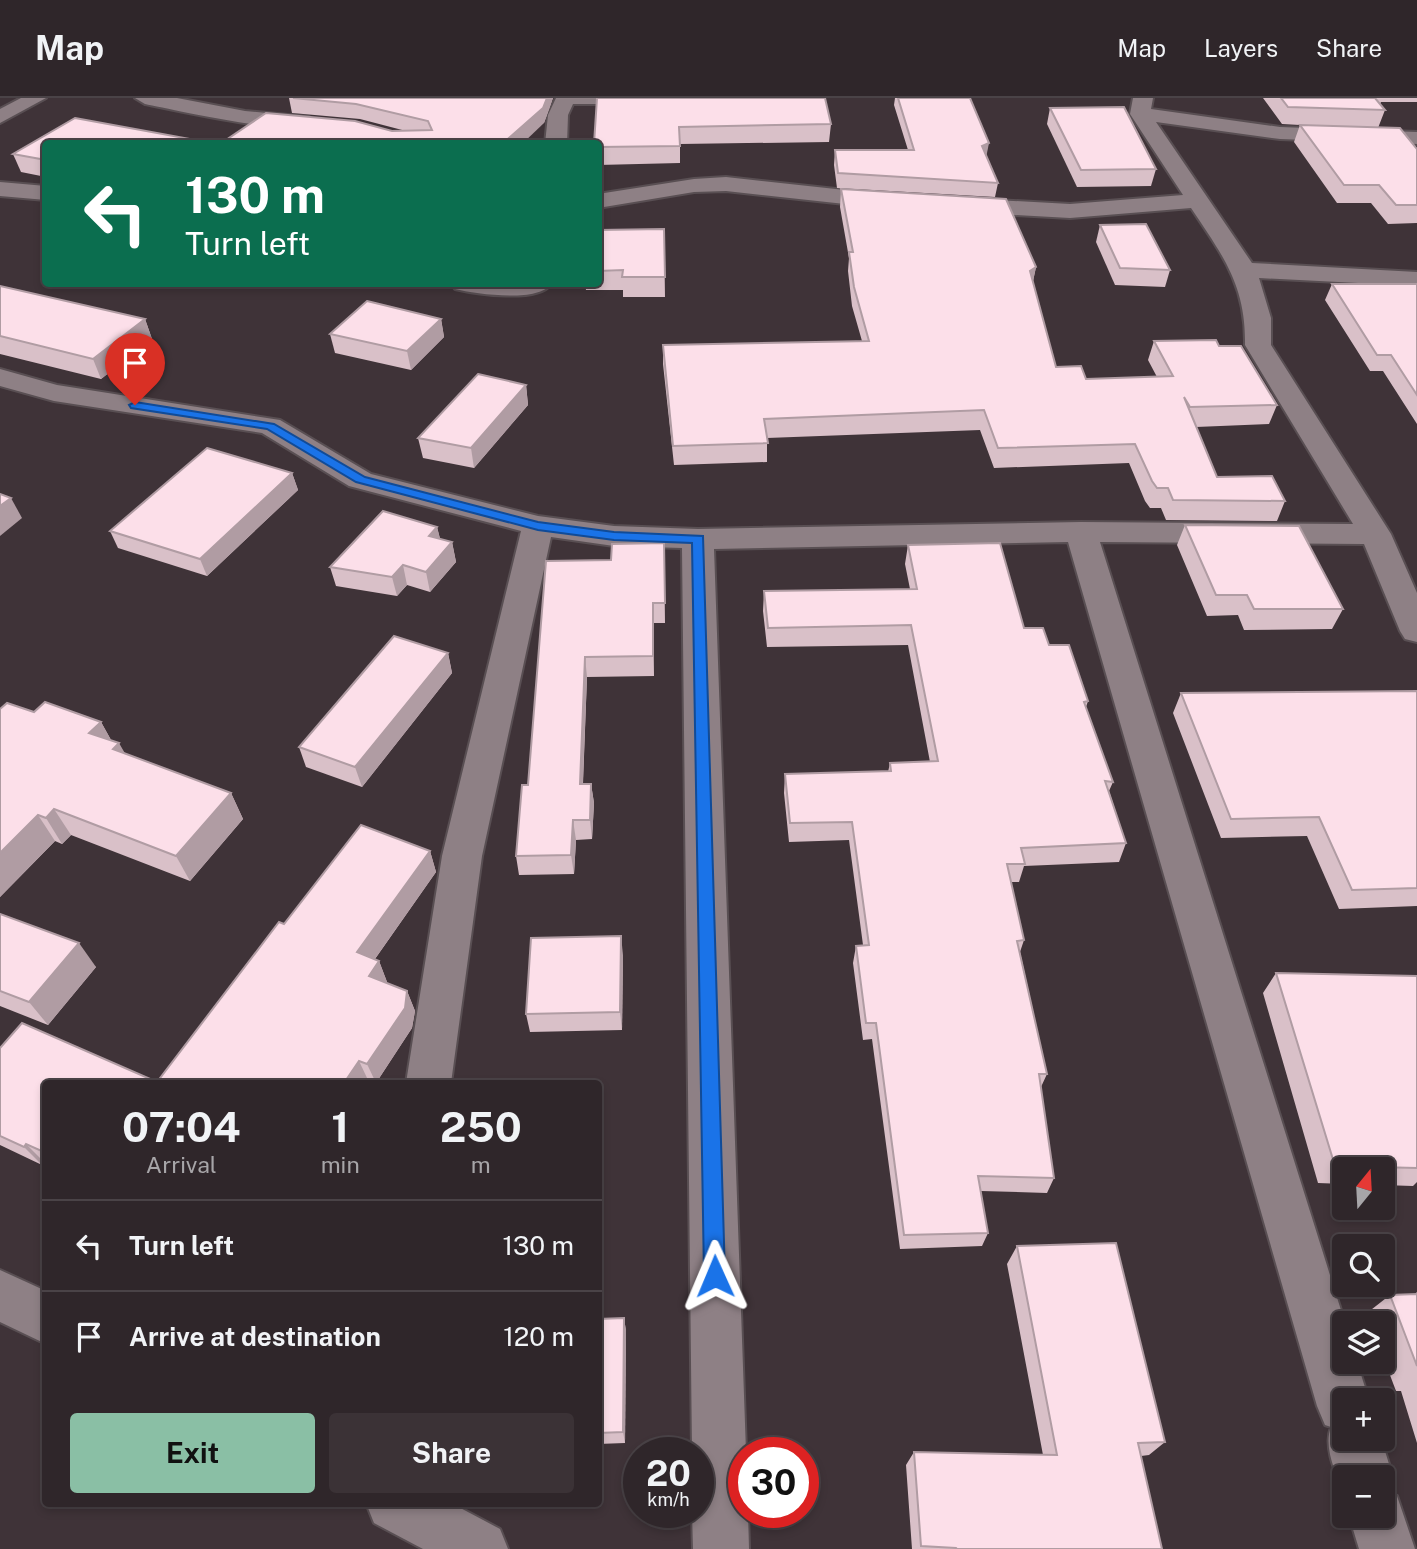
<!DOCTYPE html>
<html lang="en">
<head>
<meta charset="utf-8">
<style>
  body { margin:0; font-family:"Public Sans",sans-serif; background:#3b3236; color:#f1f3f6; height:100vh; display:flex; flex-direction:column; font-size:26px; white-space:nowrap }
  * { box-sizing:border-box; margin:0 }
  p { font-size:23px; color:#a7a5a8 }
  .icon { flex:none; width:38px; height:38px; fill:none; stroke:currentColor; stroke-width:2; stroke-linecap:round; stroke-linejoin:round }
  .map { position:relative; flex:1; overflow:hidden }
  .details { position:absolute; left:42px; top:982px; width:560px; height:427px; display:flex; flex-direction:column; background:#2f262a; border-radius:7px; box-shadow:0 4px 10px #0003,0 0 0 2px #4a4347 }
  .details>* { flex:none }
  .guide { position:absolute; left:42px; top:42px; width:560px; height:147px; border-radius:7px; box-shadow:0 4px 10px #0003,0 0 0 2px #4a4347; background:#0b6e4f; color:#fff; overflow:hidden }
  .needle { width:46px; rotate:18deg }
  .fabs { position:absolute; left:1332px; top:1059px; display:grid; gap:14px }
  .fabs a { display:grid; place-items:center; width:63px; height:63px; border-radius:7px; background:#2f262a; box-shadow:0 4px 10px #0003,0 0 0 2px #4a4347; font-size:35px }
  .speed { position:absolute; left:623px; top:1339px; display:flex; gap:14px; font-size:35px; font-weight:700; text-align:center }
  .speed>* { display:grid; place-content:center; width:91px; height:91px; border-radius:50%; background:#2f262a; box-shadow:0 4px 10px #0003,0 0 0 2px #4a4347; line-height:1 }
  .speed small { font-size:18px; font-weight:400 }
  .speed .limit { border:10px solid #d22; background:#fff; color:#111 }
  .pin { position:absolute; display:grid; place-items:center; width:60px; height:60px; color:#fff; margin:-72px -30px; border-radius:50% 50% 50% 0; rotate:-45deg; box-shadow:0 0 7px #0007 }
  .pin .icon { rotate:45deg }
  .me { position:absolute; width:77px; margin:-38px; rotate:359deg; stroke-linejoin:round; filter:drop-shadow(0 0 5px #0008) }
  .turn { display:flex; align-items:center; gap:24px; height:147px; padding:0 28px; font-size:32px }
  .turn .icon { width:91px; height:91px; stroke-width:2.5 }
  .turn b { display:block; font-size:49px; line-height:60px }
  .eta { display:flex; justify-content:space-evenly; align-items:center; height:119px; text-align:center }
  .eta b { font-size:42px; font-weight:700; line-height:49px }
  .button { display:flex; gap:14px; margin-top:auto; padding:14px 28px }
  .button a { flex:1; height:80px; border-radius:7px; background:#8abfa5; color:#111; font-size:28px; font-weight:700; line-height:80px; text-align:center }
  .button a+a { background:#3b3236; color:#f1f3f6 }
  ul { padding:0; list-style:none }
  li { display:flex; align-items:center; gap:21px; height:91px; padding:0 28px; border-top:2px solid #4a4347 }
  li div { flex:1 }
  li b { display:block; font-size:26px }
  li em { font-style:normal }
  header { display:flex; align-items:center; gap:42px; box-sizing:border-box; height:98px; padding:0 35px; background:#2f262a; border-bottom:2px solid #4a4347 }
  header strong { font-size:33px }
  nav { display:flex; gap:38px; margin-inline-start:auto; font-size:24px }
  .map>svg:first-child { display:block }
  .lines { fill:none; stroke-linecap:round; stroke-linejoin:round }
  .minor-casing { stroke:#594f53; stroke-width:4 }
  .minor { fill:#8e8085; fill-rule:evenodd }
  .wall { fill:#d9c0c8 }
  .shaded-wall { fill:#b09ca3 }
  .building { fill:#fcdfe9; stroke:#b09ca3; stroke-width:2 }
  .route { fill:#1a73e8; stroke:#114b97; stroke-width:2 }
</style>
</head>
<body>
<header>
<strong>Map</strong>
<nav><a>Map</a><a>Layers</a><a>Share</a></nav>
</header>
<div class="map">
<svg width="1417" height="1451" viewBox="0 0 1417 1451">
  <rect width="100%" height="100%" fill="#3f3338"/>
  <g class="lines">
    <g class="minor-casing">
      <g id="minor">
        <path d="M21,0H46L0,25V11Z"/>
        <path d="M135,0H177L245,13L309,19L319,25C307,42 170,11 145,6Z"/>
        <path d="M556,0H657L647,6H573L568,17L567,46H545L548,17Z"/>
        <path d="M1133,0H1153L1151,11L1280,29L1417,34V46L1280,41L1156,24L1252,165L1417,174V188L1259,180L1271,220V247L1391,436L1417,495V544L1405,541L1400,533L1364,446L1100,444L1345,1225L1344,1264H1357L1369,1302H1344V1340H1381L1393,1379L1386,1394L1397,1398L1415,1451H1359L1349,1418H1382V1379H1344V1395C1336,1376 1323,1349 1331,1329L1325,1327L1317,1308L1068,444L714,451L746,1354L744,1414H748L749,1451H693L692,1414H698V1354H692L682,450L614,448L551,439L482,758L451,985H406L442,758L521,433L349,388L262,335L54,303L0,288V271L57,287L280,322L371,376L538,418L614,428L698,431L1081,424L1353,426L1245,247C1246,187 1223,158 1191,110L1070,120L958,114L947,107L958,100L1070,106L1183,97L1130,16Z"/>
        <path d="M726,79L891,97L902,104L891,111L726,93L694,94L598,110V96L694,81Z"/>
        <path d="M0,84L46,88V102L0,98Z"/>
        <path d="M452,186H551C538,205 476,196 455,191Z"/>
        <path d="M0,1172L46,1193V1246L0,1224Z"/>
        <path d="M366,1405H451L500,1431L508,1451H423L374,1425Z"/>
      </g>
    </g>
    <use href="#minor" class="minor"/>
  </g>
  <g class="wall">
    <path d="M289,0H553L544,25L220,46L406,33L360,21L292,15Z"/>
    <path d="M597,0L831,26L829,44L680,46V65L598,67Z"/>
    <path d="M895,0H898L986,58L998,85L995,99L837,90L834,67L835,52H908L894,7Z"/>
    <path d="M1263,0H1417V4H1381L1380,6L1385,12L1378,30L1417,51V125L1388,126L1371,105H1337L1294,44L1300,27L1282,26Z"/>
    <path d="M1050,10L1156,71L1151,88L1077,89L1047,26Z"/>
    <path d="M46,46V79L21,74L13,56Z"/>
    <path d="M841,91L1036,169L1033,183L1056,269L1086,281L1157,279L1148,262L1154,243L1219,248L1277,307L1269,326L1196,329L1217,379L1285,403L1277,423L1166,422L1161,410H1150L1145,403L1129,365L994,370L980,332L767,340V364L674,367L663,266V247L862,243L852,208L848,173L849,160L840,109Z"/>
    <path d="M1100,127L1170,172L1165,189L1115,187L1096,144Z"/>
    <path d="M664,131L665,199H623V192H586L585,186H598V132Z"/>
    <path d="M1332,186H1417V326L1383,273H1370L1325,202Z"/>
    <path d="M0,188L145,221L152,241L101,281L0,256Z"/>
    <path d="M441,221L444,239L411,272L335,255L330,236Z"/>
    <path d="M526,287L528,307L474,370L423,360L418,340Z"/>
    <path d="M292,375L298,392L207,478L118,450L110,433Z"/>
    <path d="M1185,427L1343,511L1332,531L1244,532L1238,517L1207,518L1177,447Z"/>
    <path d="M437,429L440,441L452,444L456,464L430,494L407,487L397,498L336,488L330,469Z"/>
    <path d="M664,445L665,525H654V578L587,579L583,686H591L594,705L592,741L576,742L574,776L519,777L516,758L528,687L611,462Z"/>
    <path d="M908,447L1049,547L1088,603L1086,609L1113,684L1109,693L1126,745L1119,764L1024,768L1019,784H1011L1024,842L1020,854L1047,976L1041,989L1054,1080L1047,1095L981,1093L988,1135L982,1148L900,1151L872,941L863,942L853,865L856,848L863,847L849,742L789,744L784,695L785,676L888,674L890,665L930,664L908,547L767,549L763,513L764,493L910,491L905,466Z"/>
    <path d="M448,555L452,575L362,689L306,669L299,649Z"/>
    <path d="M1417,593V808L1339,811L1307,738L1221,740L1173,615L1181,595Z"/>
    <path d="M0,611L101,624L111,642L125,656L231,695L243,721L190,783L71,737L62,746L55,743L0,799Z"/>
    <path d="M361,727L430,753L436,774L375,861L379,863L387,884L386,885L407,893L415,913L412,930L376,985L368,982L366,985H46V1065L44,1064L42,1067L0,1047V950L22,925L157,984L279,824L284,826Z"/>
    <path d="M0,816L96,869L48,927L0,908Z"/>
    <path d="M623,857L622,932L530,934L526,916Z"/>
    <path d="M1276,875L1417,878V1084L1413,1088L1382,1087V1071H1344V1086L1318,1085L1263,895Z"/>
    <path d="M1017,1148L1165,1344L1149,1357L1141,1358L1162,1451H912L906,1367L914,1354L1043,1357L1007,1166Z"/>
    <path d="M1417,1194V1345L1401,1293H1396L1382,1256V1225H1371L1367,1215L1390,1197L1415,1196Z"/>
    <path d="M624,1220L626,1233L625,1345L598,1346V1221Z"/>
  </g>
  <g class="shaded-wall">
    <path d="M547,0H553L544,25L522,46H502Z"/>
    <path d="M989,45L986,60L982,48Z"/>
    <path d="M1036,169L1032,188L1030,173Z"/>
    <path d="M145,221L152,241L101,281L93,261Z"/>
    <path d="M441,221L444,239L411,272L407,253Z"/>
    <path d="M526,287L528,307L474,370L471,350Z"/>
    <path d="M292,375L298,392L207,478L200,461Z"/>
    <path d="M11,400L22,420L0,438V408Z"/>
    <path d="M437,429L442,448L429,438Z"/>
    <path d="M452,444L456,464L430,494L426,474Z"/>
    <path d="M403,467L407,487L397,498L392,479Z"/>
    <path d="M653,505L654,525V578L653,558Z"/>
    <path d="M448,555L452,575L362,689L355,669Z"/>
    <path d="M585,559L587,579L582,706L580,686Z"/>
    <path d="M101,624L115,649L119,645L134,671L89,635Z"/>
    <path d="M591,686L594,705L592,741L590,722Z"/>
    <path d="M231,695L243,721L190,783L176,758Z"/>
    <path d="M54,711L71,737L62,746L46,720Z"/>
    <path d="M38,717L55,743L0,799V755Z"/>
    <path d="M573,722L576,742L574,776L571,757Z"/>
    <path d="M430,753L436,774L365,875L357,854Z"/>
    <path d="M621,838L623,857L622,932L620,914Z"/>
    <path d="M79,845L96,869L48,927L29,904Z"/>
    <path d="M379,863L387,884L377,898L369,878Z"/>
    <path d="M407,893L415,913L412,930L376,985L367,966Z"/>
    <path d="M359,963L368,982L366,985H344Z"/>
    <path d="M26,1046L44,1064L42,1067L24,1049Z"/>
    <path d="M624,1220L626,1233L625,1345L623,1334Z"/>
  </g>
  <g class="building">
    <path d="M293,0H547L543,10L502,46H220L266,15L355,23L392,33L432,32L428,23L356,6Z"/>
    <path d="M597,0H825L831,26L679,29L680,48L598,49V46H594Z"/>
    <path d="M898,0H970L989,45L982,48L998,85L838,75L835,52H914Z"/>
    <path d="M1281,0H1375L1385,12L1288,9Z"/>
    <path d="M1124,9L1156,71L1081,72L1050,10Z"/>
    <path d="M75,20L201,43L197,46H46V62L13,56Z"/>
    <path d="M1300,27L1400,30L1417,51V107H1396L1379,87H1344Z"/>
    <path d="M841,91L1006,101L1036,169L1030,173L1056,269L1081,268L1086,281L1173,278L1154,243L1216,242L1219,248H1241L1277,307L1190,309L1184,299L1217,379L1272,378L1285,403L1173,402L1168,390H1157L1152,383L1135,346L998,350L984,312L764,321L768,345L673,348L663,247L869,243L854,189L849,154H853Z"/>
    <path d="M1146,126L1170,172L1120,170L1100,127Z"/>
    <path d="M664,131L665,179H622L623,172L598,173V132Z"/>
    <path d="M1332,186H1417V297L1391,257H1377Z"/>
    <path d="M0,188L145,221L93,261L0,238Z"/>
    <path d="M367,203L441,221L407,253L330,236Z"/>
    <path d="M478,276L526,287L471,350L418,340Z"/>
    <path d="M207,350L292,375L200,461L110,433Z"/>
    <path d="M0,396L11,400L0,408Z"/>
    <path d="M383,413L437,429L429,438L452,444L426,474L403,467L392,479L330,469Z"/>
    <path d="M1185,427L1299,428L1343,511H1254L1247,497H1216Z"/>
    <path d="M664,445L665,505H653V558L585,559L580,686H591L590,722H573L571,757L516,758L522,687H528L546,463L611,462L612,446Z"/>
    <path d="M1000,445L1024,530H1043L1049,547H1069L1088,603L1084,604L1113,684L1105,683L1126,745L1021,750L1025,766H1007L1024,842L1017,843L1047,976H1039L1054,1080L978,1078L988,1135L904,1137L876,925H866L856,848L869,847L852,724L790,725L785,676L891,673L890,665L938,663L911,527L768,530L764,493L917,491L908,447Z"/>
    <path d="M394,538L448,555L355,669L299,649Z"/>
    <path d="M1417,593V790L1352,792L1319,719L1231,721L1181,595Z"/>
    <path d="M45,604L101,624L89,635L119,645L113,651L231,695L176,758L54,711L46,720L38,717L0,755V611L7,605L34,614Z"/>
    <path d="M361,727L430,753L357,854L379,863L369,878L407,893L405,910L367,966L359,963L344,985H46V1055L26,1046L24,1049L0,1038V950L22,925L157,984L279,824L284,826Z"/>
    <path d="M0,816L79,845L29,904L0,893Z"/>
    <path d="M621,838L620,914L526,916L531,840Z"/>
    <path d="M1276,875L1417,878V1070L1335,1068Z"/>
    <path d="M1116,1145L1165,1344L1138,1345L1162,1451H957L956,1450L921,1448L914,1354L1057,1357L1017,1148Z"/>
    <path d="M1417,1196V1268L1390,1197Z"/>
    <path d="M624,1220L623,1334L598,1335V1221Z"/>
  </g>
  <path class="route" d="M135,304L274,326L365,379L538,424L614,434L703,438L725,1178L722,1185L715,1188L707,1185L704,1178L692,445L614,442L538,432L356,384L267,331L131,310L129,307Z"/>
</svg>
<div class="fabs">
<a><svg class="needle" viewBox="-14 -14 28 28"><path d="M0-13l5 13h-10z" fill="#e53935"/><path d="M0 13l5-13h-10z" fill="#a7a5a8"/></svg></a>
<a><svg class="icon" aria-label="search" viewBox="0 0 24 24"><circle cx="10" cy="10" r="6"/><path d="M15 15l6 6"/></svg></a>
<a><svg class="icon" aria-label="layers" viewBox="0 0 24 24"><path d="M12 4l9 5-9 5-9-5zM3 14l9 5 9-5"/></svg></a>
<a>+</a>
<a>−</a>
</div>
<div class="speed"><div>20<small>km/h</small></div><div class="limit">30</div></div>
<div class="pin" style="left:135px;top:307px;background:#d93025"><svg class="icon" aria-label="arrive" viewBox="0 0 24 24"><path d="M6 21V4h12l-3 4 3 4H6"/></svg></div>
<svg class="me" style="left:715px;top:1178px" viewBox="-20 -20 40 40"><path d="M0-17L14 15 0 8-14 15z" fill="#1a73e8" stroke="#fff" stroke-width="4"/></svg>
<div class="guide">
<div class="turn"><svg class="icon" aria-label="left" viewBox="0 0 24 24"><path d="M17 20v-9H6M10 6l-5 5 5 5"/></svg><div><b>130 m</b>Turn left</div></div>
</div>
<section class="details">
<div class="eta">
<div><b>07:04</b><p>Arrival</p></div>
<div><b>1</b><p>min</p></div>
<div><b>250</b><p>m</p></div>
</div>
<ul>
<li><svg class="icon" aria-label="left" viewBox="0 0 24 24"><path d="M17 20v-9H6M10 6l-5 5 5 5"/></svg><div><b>Turn left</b></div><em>130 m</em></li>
<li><svg class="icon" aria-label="arrive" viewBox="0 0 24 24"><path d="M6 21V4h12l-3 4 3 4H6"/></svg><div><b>Arrive at destination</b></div><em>120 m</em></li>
</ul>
<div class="button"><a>Exit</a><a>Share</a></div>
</section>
</div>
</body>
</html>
